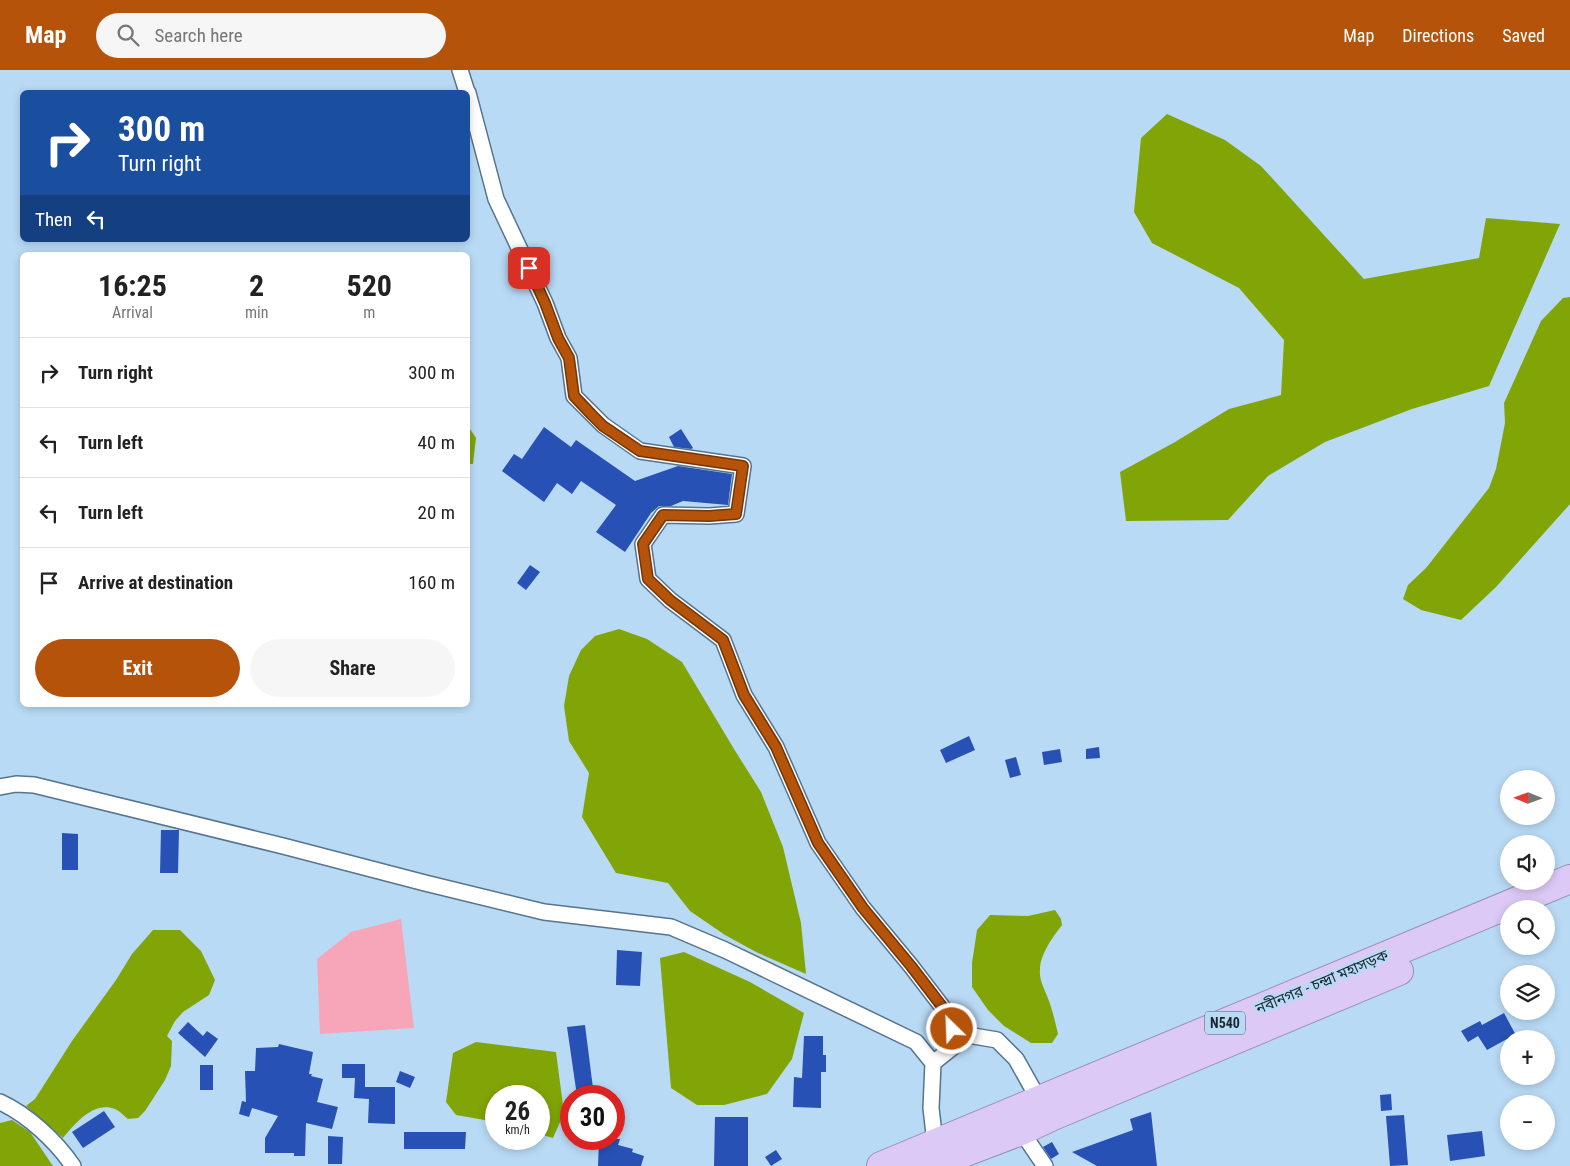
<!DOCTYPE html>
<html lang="en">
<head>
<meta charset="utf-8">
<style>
  body { margin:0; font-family:"Roboto Condensed","Noto Sans Bengali",sans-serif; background:#f6f6f6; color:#222; height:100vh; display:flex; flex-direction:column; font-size:19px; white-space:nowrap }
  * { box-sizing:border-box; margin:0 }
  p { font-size:16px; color:#767676 }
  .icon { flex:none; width:28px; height:28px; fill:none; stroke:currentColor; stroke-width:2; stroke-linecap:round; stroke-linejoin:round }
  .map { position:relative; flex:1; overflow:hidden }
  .drawer { position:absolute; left:20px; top:182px; width:450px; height:455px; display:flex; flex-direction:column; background:#fff; border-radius:8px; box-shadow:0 2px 8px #0003 }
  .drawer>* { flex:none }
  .hud { position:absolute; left:20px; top:20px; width:450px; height:152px; border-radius:8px; box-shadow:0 2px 8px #0003; background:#1a4fa0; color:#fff; overflow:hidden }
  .needle { width:32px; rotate:271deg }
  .buttons { position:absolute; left:1500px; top:700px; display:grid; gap:10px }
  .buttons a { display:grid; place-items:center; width:55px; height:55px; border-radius:50%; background:#fff; box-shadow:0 2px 8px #0003; font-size:25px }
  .speed { position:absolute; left:485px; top:1015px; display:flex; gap:10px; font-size:25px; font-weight:700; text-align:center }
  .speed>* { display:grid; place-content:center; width:65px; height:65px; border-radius:50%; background:#fff; box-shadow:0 2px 8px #0003; line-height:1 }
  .speed small { font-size:12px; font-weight:400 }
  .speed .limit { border:8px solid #d22; background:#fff; color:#111 }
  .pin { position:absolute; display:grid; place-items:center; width:42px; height:42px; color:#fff; margin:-21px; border-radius:10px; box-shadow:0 2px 8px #0006 }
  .me { position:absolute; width:55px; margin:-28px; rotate:336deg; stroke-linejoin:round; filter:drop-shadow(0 0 4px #0008) }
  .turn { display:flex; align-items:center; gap:18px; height:105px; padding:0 15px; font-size:22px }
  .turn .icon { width:65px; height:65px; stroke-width:2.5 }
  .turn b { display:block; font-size:35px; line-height:42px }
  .then { display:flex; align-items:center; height:48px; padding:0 15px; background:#0003; gap:10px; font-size:19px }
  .eta { display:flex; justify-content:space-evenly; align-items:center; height:85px; text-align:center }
  .eta b { font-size:30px; font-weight:700; line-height:35px }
  .button { display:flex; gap:10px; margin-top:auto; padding:10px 15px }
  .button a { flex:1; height:58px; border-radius:30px; background:#b45309; color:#fff; font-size:20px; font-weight:700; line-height:58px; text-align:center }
  .button a+a { background:#f6f6f6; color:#222 }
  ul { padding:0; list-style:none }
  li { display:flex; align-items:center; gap:15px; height:70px; padding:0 15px; border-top:1px solid #e0e0e0 }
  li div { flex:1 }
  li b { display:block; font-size:19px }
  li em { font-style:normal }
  header { display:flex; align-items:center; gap:30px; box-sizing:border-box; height:70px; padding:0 25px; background:#b45309; color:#fff }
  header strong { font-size:24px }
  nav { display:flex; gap:28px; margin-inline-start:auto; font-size:18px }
  .search { width:350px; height:45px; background:#f6f6f6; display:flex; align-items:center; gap:12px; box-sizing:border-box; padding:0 18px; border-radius:28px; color:#767676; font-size:19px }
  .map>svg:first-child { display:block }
  .green { fill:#f7a6ba }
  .water { fill:#81a506 }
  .building { fill:#2751b4 }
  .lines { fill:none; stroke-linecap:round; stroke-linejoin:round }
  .street-casing { stroke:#56748d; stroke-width:18 }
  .highway-casing { stroke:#9890b1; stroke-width:30 }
  .street { stroke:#fff; stroke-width:15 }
  .highway { stroke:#dcc9f6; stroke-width:28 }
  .route-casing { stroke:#753606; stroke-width:12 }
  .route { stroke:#b45309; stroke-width:9 }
  .labels { text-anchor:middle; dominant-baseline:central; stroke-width:5; stroke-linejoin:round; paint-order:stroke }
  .shield { fill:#b9daf5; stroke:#4a5d6c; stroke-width:1 }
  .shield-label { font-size:14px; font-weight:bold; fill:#1a2731 }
  .street-label { font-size:15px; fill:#1a2731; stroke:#b9daf5 }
</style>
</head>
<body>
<header>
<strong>Map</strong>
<div class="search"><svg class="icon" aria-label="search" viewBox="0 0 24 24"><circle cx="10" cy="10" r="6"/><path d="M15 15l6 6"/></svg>Search here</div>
<nav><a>Map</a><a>Directions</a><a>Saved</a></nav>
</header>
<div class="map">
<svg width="1570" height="1096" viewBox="0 0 1570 1096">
  <rect width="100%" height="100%" fill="#b9daf5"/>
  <path class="green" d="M401,849L414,958L320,964L317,889L351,862Z"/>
  <g class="water">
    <path d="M1167,44L1225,70L1261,96L1364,209L1479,188L1486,148L1560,154L1489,316L1412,339L1325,372L1268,406L1228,450L1126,451L1120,402L1175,372L1229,339L1281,325L1284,270L1239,218L1152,173L1134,142L1141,68Z"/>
    <path d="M1570,227V434L1496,517L1461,550L1421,540L1403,529L1408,515L1426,498L1489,418L1496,399L1505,353L1504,333L1541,251L1563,228Z"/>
    <path d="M468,356L476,368L473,394H468Z"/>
    <path d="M619,559L647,569L682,592L734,679L761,722L783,777L801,853L806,904L756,882L725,865L690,841L668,813L616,803L582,747L589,703L569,671L564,636L569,606L581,580L595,566Z"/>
    <path d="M1055,840L1061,849L1062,855C1053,867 1040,884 1040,900C1039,909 1044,918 1047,926C1052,938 1055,951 1058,964L1052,973H1031L1004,956L988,940L972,917V893L977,860L990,845L1028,846Z"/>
    <path d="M153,860H180L201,881L215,910L209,925L183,942L175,951L167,966L172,971L171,996L165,1010L145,1041L138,1048L128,1049C124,1046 120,1041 115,1039C93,1031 75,1054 63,1068L26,1036L35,1029L72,971L116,910L132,884Z"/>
    <path d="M684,882L750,912L804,943L792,989L767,1024L724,1035H697L671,1018L660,888Z"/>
    <path d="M476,972L556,982L564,1043L553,1068L539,1064V1026H496V1052L456,1045L446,1032L453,983Z"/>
    <path d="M12,1050L30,1062L53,1096H0V1053Z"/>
  </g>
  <g class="building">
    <path d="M544,357L571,377L576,370L635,411L678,396L732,404L728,435L683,431L671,436H659L651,443L625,482L596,462L616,435L581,411L572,424L557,413L544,432L502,401L514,384L522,389Z"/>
    <path d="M681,359L693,378L691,379L674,377L669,367Z"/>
    <path d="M530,495L540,502L526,520L517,513Z"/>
    <path d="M969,666L975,680L946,693L940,680Z"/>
    <path d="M1099,677L1100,688L1086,689V679Z"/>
    <path d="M1060,679L1062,692L1044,695L1042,682Z"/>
    <path d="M1016,687L1021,705L1010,708L1005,690Z"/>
    <path d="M161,760H179L178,803H160Z"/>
    <path d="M62,763L78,764V800H62Z"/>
    <path d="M617,880L642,882L640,916L616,915Z"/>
    <path d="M1504,943L1518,969H1507L1487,980L1478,966L1468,972L1461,961L1480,951L1482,955Z"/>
    <path d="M188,952L203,966L207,961L218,969L205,987L178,963Z"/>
    <path d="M585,955L594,1026H577L567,957Z"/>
    <path d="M804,966H823V985H826V1002H821V1038L793,1037L794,1007L802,1008Z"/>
    <path d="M279,974L313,982L309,1004H312L311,1006L323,1009L317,1032L338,1037L332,1059L306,1053L305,1086H294V1083H265V1068L278,1046L252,1038L249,1047L239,1044L242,1031L246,1032L245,1001H255L256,978L278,977Z"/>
    <path d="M342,994H365V1017H395V1054L368,1053L369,1029L354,1028L355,1008H342Z"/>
    <rect x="200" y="995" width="13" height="25"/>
    <path d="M400,1001L415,1007L410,1018L396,1012Z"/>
    <path d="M1391,1024L1392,1040L1381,1041L1380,1025Z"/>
    <path d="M104,1041L115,1057L83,1078L72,1062Z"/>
    <path d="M1151,1042L1157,1096H1097L1072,1082L1133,1060L1130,1049Z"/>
    <path d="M1404,1045L1408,1095L1390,1096L1386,1046Z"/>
    <path d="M715,1047H748V1096H714Z"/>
    <path d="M1482,1061L1485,1086L1450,1091L1447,1065Z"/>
    <path d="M404,1062H466L465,1079H404Z"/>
    <path d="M328,1066L343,1067L342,1094H328Z"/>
    <path d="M599,1069H620L618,1075L633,1079L632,1082L644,1086L641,1096H598Z"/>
    <path d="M1052,1072L1059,1084L1051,1089L1043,1077Z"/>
    <path d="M776,1080L782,1089L771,1096L765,1087Z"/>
  </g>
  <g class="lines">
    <g class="street-casing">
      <g id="street">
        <path d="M460,0L467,22"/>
        <path d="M468,23L496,129L545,233L558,268L569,288L574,326L603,355L640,381L743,396L736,444L709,446L663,445L643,474L648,509L670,530L723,570L744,625L776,677L818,773L863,838L911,896L947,943L956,974"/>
        <path d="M0,717L16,714L34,715L283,776L425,813L544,842L671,857L725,880L916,972L933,993L931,1038L935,1073"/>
        <path d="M933,993L968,965L997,970L1016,989L1039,1030"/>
        <path d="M0,1032C28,1045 56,1071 73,1096"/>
        <path d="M1021,1061L1045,1096"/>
      </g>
    </g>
    <g class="highway-casing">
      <g id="highway">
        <path d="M881,1096L1570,809"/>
        <path d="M929,1096L1021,1061L1053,1046L1399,901"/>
      </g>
    </g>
    <use href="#street" class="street"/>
    <use href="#highway" class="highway"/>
  </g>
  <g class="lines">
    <g class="route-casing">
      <path id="route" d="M529,198L545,233L558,268L569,288L574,326L592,345L603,356L640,381L743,396L736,444L709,446L663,445L643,474L648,509L670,530L723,570L744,625L776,677L818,773L863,838L911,896L947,943L952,959"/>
    </g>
    <use href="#route" class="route"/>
  </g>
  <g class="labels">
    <rect class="shield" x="1205" y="941.5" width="40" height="23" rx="4"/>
    <g class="shield-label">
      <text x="1225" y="953">N540</text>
    </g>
    <g class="street-label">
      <text transform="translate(1322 912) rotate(-23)">নবীনগর - চন্দ্রা মহাসড়ক</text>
    </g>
  </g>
</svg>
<div class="buttons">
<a><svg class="needle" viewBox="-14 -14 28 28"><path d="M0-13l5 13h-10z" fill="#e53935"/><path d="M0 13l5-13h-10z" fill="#767676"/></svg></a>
<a><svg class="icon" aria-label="sound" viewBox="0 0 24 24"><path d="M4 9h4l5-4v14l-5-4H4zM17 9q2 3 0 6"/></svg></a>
<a><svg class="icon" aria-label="search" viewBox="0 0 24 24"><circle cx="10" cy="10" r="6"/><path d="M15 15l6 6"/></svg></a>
<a><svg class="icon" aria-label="layers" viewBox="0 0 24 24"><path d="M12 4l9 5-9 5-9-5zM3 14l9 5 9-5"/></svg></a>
<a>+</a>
<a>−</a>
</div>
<div class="speed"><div>26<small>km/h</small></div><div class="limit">30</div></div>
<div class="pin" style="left:529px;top:198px;background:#d93025"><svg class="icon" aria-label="arrive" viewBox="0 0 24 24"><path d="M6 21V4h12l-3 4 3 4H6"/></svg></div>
<svg class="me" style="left:952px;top:959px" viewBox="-20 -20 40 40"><circle r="17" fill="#b45309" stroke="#fff" stroke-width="3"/><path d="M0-11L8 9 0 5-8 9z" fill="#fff"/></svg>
<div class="hud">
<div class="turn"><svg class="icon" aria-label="right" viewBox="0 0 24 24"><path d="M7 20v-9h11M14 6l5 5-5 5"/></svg><div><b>300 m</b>Turn right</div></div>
<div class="then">Then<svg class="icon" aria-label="left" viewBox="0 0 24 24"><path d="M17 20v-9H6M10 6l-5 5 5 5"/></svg></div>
</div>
<section class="drawer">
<div class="eta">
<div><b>16:25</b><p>Arrival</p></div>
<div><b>2</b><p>min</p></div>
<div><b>520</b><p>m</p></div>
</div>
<ul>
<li><svg class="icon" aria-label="right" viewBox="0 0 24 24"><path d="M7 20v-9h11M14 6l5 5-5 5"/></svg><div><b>Turn right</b></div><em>300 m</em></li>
<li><svg class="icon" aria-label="left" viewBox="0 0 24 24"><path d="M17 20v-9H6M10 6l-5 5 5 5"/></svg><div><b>Turn left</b></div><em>40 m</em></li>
<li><svg class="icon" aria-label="left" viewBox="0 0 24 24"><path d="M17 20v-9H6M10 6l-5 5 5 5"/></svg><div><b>Turn left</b></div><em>20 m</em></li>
<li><svg class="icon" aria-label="arrive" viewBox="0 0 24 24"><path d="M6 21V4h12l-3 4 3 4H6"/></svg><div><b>Arrive at destination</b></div><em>160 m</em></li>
</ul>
<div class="button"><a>Exit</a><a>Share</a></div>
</section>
</div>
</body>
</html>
